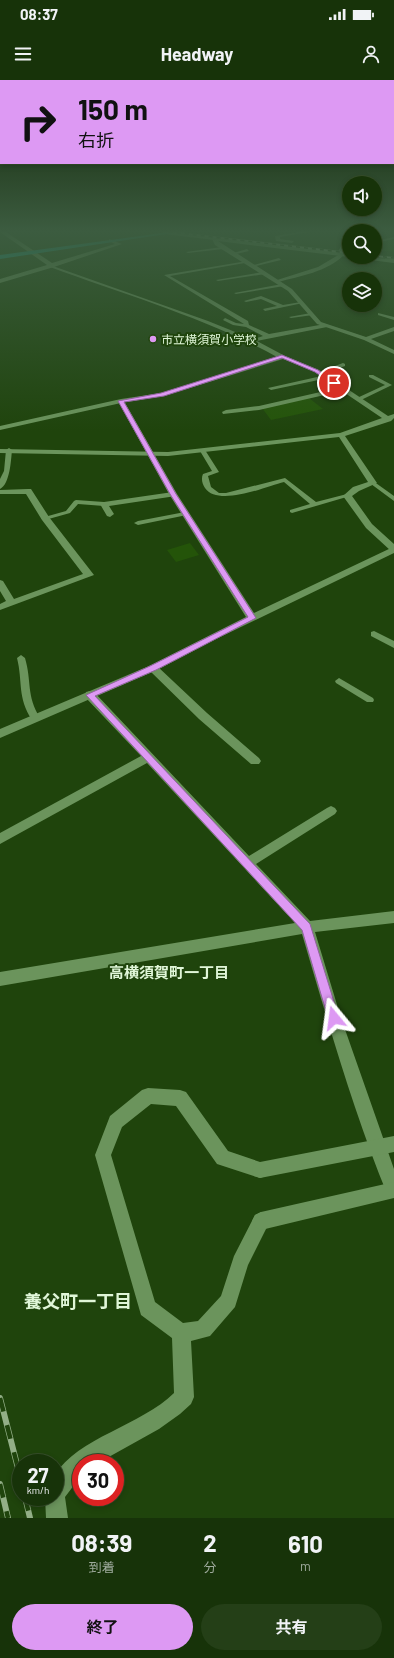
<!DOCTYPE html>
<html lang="ja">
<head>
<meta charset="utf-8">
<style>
  body { margin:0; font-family:Barlow,"Noto Sans JP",sans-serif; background:#243f17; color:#f1f3f6; height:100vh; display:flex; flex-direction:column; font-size:15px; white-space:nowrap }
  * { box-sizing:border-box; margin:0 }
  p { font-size:13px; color:#9eaa9c }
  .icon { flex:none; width:22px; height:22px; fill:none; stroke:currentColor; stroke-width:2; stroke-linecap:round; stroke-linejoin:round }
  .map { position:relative; height:1438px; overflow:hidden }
  .side { display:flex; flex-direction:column; background:#173309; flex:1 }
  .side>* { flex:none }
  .banner { position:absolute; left:0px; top:0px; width:394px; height:84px; box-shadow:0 2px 6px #0003,0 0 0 1px #364e2a; background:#dd99f3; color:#111; overflow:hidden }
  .tools { position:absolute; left:342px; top:96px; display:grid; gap:8px }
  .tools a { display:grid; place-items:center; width:40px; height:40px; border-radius:50%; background:#173309; box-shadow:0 2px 6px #0003,0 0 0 1px #364e2a; font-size:20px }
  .speed { position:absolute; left:12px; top:1374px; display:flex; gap:8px; font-size:20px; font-weight:700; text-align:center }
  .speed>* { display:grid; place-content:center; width:52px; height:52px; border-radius:50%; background:#173309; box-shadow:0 2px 6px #0003,0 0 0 1px #364e2a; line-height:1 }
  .speed small { font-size:10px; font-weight:400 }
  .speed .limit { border:6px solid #d22; background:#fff; color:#111 }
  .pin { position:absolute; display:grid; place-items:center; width:34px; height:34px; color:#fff; margin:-17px; border:2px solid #fff; border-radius:50%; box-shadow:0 1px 4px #0007 }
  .me { position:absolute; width:44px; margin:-22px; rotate:344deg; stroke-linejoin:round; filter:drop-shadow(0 0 3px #0008) }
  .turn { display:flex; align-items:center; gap:14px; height:84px; padding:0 12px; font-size:18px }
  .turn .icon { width:52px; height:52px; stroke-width:2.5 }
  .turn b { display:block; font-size:28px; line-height:34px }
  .eta { display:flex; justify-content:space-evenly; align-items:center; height:68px; text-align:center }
  .eta b { font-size:24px; font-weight:700; line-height:28px }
  .primary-button { display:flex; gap:8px; margin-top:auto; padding:8px 12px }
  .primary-button a { flex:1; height:46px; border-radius:24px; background:#dd99f3; color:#111; font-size:16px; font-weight:700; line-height:46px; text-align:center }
  .primary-button a+a { background:#243f17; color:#f1f3f6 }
  .status { display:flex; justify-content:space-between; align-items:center; height:28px; padding:0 20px; background:#173309; direction:ltr }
  .status svg { height:11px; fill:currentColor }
  header { display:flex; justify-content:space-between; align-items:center; height:52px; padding:0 12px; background:#173309; font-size:18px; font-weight:700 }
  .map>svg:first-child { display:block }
  .green { fill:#245409 }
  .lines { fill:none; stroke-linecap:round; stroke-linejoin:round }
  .service { fill:#6b945c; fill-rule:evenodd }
  .minor { fill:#6b945c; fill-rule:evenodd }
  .tertiary { fill:#6b945c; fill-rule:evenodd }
  .trunk { fill:#16aaa2; fill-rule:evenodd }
  .rail-far1-casing { stroke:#93af87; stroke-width:2 }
  .rail-casing { stroke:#93af87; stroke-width:6 }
  .rail-far1 { stroke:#1f440c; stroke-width:1.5; stroke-dasharray:4; stroke-linecap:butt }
  .rail { stroke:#1f440c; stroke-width:4.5; stroke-dasharray:14; stroke-linecap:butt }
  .route { fill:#dd99f3; stroke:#90639e }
  .poi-dot { fill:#dd99f3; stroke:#1f440c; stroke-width:1.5 }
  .labels { text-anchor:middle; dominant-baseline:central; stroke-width:4; stroke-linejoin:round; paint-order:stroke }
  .far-poi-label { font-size:12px; fill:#e0f6d8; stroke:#1f440c; text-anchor:start }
  .neighbourhood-label { font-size:15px; font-weight:bold; fill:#e0f6d8; stroke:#1f440c }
  .near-neighbourhood-label { font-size:18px; font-weight:bold; fill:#e0f6d8; stroke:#1f440c }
</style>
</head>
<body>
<div class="status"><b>08:37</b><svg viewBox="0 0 49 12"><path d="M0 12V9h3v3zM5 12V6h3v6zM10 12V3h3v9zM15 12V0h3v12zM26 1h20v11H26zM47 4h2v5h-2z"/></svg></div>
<header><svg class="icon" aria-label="menu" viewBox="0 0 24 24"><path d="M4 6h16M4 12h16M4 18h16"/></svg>Headway<svg class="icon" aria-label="person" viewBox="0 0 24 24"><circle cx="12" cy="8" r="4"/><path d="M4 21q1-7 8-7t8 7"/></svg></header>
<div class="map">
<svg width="394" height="1438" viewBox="0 0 394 1438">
  <rect width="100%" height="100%" fill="#1f440c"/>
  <g class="green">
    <path d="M394,160V172L375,170V163Z"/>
    <path d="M309,318L323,329L271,340L262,328Z"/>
    <path d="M190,463L199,475L176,482L167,470Z"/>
  </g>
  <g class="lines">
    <g class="service">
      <path d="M222,167L223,169L188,173L186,172Z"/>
      <path d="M247,169L249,171L232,175L230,174Z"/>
      <path d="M340,174L344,175C327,192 300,196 278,202L274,201L318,187Z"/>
      <path d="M279,178L281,180L252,187L250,186Z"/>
      <path d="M247,181L245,183L170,196L248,241L249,245L269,254L325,244L327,247L251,262V260L263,256L246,247L233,245L223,240L225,238L236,243L244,244L164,195Z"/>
      <path d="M263,192L265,194L218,201L216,200Z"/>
      <path d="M282,204L284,206L236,214L234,213Z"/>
      <path d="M261,216L283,225L301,222L303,223L265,231L263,229L277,226L261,219L246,222L244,221Z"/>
      <path d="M311,233L313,235L291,238L289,237Z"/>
      <path d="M378,233L394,237V240L378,235Z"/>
      <path d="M343,283L345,284V286L319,295L316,293Z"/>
      <path d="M326,295L329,297L328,298L271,310L268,308Z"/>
      <path d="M369,295H373L392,305L361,320H357V318L385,305L369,297Z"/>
      <path d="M9,368L12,370C11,380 10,404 0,409V399L4,391L6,370Z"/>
      <path d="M203,369L205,370L219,392L208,396L211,407L219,413H226L285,398L316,422L347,414L350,416L292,433L290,432V430L310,424L284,402C265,407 218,427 205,408C202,404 201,398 203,394L212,391L200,371Z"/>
      <path d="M373,401L394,416V421L371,404V402Z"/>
      <path d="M76,420L104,422L107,424L104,426L78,424L70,433L45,440L41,438L66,431L74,421Z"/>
      <path d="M185,432L187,433V435L138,445L134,443L138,441Z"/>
      <path d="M374,551L394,561V568L371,556V552Z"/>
      <path d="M21,575L25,578C32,602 26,615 40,638L35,641L32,640C17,617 23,602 17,578Z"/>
      <path d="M339,598L373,618L374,620L373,622H367L336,603L335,601Z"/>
    </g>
    <g class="minor">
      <path d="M311,150H320L280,157V159L294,161L292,163L276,161L275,156Z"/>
      <path d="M394,157V159L375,163V161Z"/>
      <path d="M214,158L338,172L341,166L349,164V168H345L342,173H349V177L218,161L292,209L321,242L366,257L394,247V251L371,259L394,270V274L364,260L317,244L288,211L215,165L212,159Z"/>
      <path d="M359,177L394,179V183L362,179Z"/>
      <path d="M50,185L208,241L255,260L285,276L319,290L388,336L394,334V338L391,341L345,356L377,403L359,411L352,416L372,444L394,464V472L391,471L366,448L343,416L353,407L368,402L339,357L168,376L0,373V369L168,372L340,353L382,338L342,311L259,330L223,334L222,332L226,330L259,326L338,308L315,292L283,279L164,316L121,323L0,350V346L121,319L161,313L277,277C206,238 126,215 50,187Z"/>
      <path d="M28,409H31L49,437L94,495L0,530V524L6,521L0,511V500L3,501L14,519L83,494L42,440L26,414H0V410Z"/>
      <path d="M173,412H176V416L109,426L114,434L110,437L107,436L100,424L104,422Z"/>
      <path d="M153,585L157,586L207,633L259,678L261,681L259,684H251L199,639L149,590L148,588L149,586Z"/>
      <path d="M90,611L94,612L249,776L327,728L331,726L335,728L337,731L335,734L256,784L310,841L394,831V843L315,852L341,938L394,1089V1118L388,1116C353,1031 328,942 302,854L0,906V892L295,843L147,683L0,764V753L141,676L86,618L85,615L86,612Z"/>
      <path d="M148,1008L180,1010L186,1012L228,1071L266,1084L268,1090L266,1096L260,1098L217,1084L176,1026L151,1024L122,1047L111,1075L155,1222L183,1243L198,1241L221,1216L234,1176L255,1135L261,1132L267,1135L270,1141L248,1185L235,1227L210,1256L191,1261L194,1317L191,1324L180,1334L159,1349L98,1383H81V1396L65,1417L68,1438H46L45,1417H55V1395C77,1358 142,1345 174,1313L172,1258L141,1235L95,1075L110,1036L142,1010Z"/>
    </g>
    <g class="tertiary">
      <path d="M0,150H3L52,183L115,164L109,161V159L122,164L54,187L0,203V199L47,185L0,152Z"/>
      <path d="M163,152L214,158L216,159L214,160L165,154Z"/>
      <path d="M119,320L124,321L177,414L254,533L391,468L394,467V473L216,559L157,590L0,658V649L149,586L246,537L169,414L118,321Z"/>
      <path d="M394,1056V1072L260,1098L254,1096L252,1090L254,1084L260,1082Z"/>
      <path d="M394,1102V1118L261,1150L255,1147L252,1141L255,1135L261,1132Z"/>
    </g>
    <path class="trunk" d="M184,150H193L0,179V175Z"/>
    <g class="rail-far1-casing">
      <g id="rail-far1">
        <path d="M153,150L349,173"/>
        <path d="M375,176L394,178"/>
      </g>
    </g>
    <g class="rail-casing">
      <g id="rail">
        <path d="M0,1318L21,1400"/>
        <path d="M0,1404L8,1438"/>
        <path d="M25,1417L30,1438"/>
      </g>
    </g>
    <use href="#rail-far1" class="rail-far1"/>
    <use href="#rail" class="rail"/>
  </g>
  <linearGradient id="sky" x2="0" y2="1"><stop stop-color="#112507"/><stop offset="0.43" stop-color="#3c5c40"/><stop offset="1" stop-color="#3c5c40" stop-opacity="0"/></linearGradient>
  <rect width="394" height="351" fill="url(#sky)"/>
  <path class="route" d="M282,275L318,290L337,303L332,304L315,292L282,278L164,316L124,322L176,414L256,538L156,590L95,616L310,844L339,938L338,942L334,944L330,942L328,938L302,850L86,615L150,586L248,537L170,414L118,321L161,313Z"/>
  <circle class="poi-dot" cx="153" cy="259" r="4"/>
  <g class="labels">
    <g class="far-poi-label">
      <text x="161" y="259">市立横須賀小学校</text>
    </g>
    <g class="neighbourhood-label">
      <text x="169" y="892">高横須賀町一丁目</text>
    </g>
    <g class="near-neighbourhood-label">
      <text x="78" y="1221">養父町一丁目</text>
    </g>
  </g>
</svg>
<div class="tools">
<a><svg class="icon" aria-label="sound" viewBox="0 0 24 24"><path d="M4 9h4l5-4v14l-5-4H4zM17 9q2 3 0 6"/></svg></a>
<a><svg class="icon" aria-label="search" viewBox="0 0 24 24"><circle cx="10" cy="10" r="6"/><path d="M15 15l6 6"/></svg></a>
<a><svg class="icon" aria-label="layers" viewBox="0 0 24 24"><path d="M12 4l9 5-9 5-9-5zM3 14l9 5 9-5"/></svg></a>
</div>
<div class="speed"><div>27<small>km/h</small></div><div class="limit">30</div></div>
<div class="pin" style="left:334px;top:303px;background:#d93025"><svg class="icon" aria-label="arrive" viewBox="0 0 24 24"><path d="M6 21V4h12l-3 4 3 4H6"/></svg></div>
<svg class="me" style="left:334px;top:938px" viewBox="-20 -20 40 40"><path d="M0-17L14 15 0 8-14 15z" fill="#dd99f3" stroke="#fff" stroke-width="4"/></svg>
<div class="banner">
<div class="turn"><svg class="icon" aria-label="right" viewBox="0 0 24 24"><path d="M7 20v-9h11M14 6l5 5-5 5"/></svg><div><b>150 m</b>右折</div></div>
</div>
</div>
<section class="side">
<div class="eta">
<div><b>08:39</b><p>到着</p></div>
<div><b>2</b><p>分</p></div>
<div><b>610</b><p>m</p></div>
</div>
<div class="primary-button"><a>終了</a><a>共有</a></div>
</section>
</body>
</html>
